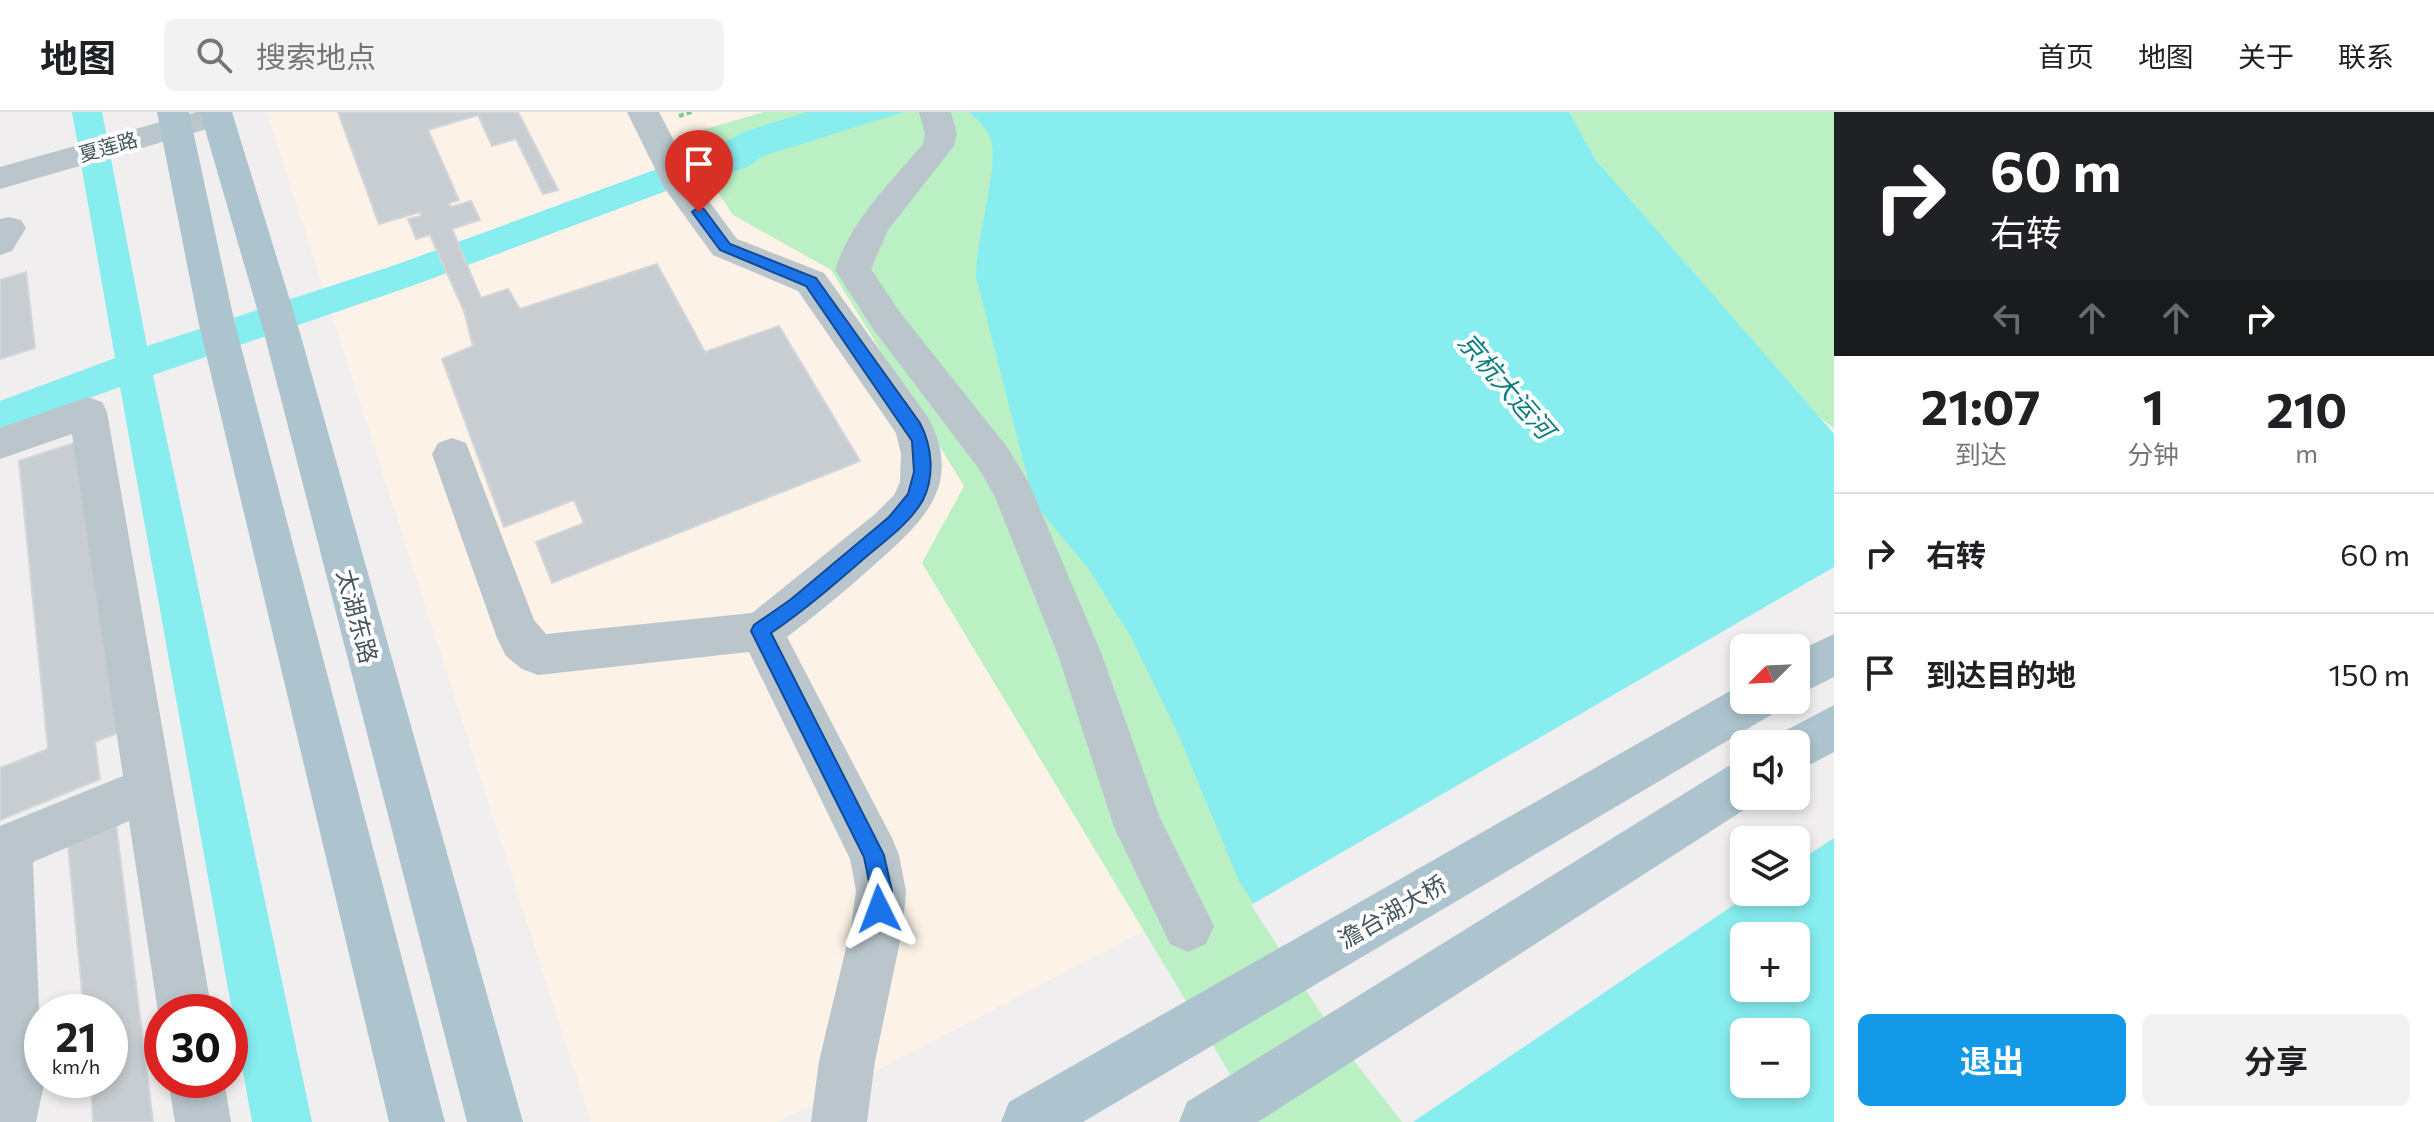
<!DOCTYPE html>
<html lang="zh">
<head>
<meta charset="utf-8">
<style>
  body { margin:0; font-family:Commissioner,"Noto Sans SC",sans-serif; background:#f2f2f2; color:#202124; height:100vh; display:flex; flex-direction:column; font-size:30px; white-space:nowrap }
  * { box-sizing:border-box; margin:0 }
  p { font-size:26px; color:#757577 }
  .icon { flex:none; width:44px; height:44px; fill:none; stroke:currentColor; stroke-width:2; stroke-linecap:round; stroke-linejoin:round }
  .map { position:relative; flex:1; overflow:hidden }
  .sheet { display:flex; flex-direction:column; background:#fff; width:600px }
  .sheet>* { flex:none }
  .top-card { background:#202124; color:#fff; overflow:hidden }
  .needle { width:52px; rotate:246deg }
  .tools { position:absolute; left:1730px; top:522px; display:grid; gap:16px }
  .tools a { display:grid; place-items:center; width:80px; height:80px; border-radius:12px; background:#fff; box-shadow:0 4px 12px #0003; font-size:40px }
  .speed { position:absolute; left:24px; top:882px; display:flex; gap:16px; font-size:40px; font-weight:700; text-align:center }
  .speed>* { display:grid; place-content:center; width:104px; height:104px; border-radius:50%; background:#fff; box-shadow:0 4px 12px #0003; line-height:1 }
  .speed small { font-size:20px; font-weight:400 }
  .speed .limit { border:12px solid #d22; background:#fff; color:#111 }
  .pin { position:absolute; display:grid; place-items:center; width:68px; height:68px; color:#fff; margin:-82px -34px; border-radius:50% 50% 50% 0; rotate:-45deg; box-shadow:0 0 8px #0007 }
  .pin .icon { rotate:45deg }
  .me { position:absolute; width:88px; margin:-44px; rotate:357deg; stroke-linejoin:round; filter:drop-shadow(0 0 6px #0008) }
  .turn { display:flex; align-items:center; gap:28px; height:168px; padding:0 24px; font-size:36px }
  .turn .icon { width:104px; height:104px; stroke-width:2.5 }
  .turn b { display:block; font-size:56px; line-height:68px }
  .lanes { display:flex; align-items:center; height:76px; padding:0 24px; background:#0003; justify-content:center; gap:40px; direction:ltr }
  .lanes .off { opacity:.35 }
  .eta { display:flex; justify-content:space-evenly; align-items:center; height:136px; text-align:center }
  .eta b { font-size:48px; font-weight:700; line-height:56px }
  .cta { display:flex; gap:16px; margin-top:auto; padding:16px 24px }
  .cta a { flex:1; height:92px; border-radius:12px; background:#1399e7; color:#fff; font-size:32px; font-weight:700; line-height:92px; text-align:center }
  .cta a+a { background:#f2f2f2; color:#202124 }
  ul { padding:0; list-style:none }
  li { display:flex; align-items:center; gap:24px; height:120px; padding:0 24px; border-top:2px solid #e0e0e0 }
  li div { flex:1 }
  li b { display:block; font-size:30px }
  li em { font-style:normal }
  header { display:flex; align-items:center; gap:48px; box-sizing:border-box; height:112px; padding:0 40px; background:#fff; border-bottom:2px solid #e0e0e0 }
  header strong { font-size:38px }
  nav { display:flex; gap:44px; margin-inline-start:auto; font-size:28px }
  .search { width:560px; height:72px; background:#f2f2f2; display:flex; align-items:center; gap:20px; box-sizing:border-box; padding:0 28px; border-radius:12px; color:#757577; font-size:30px }
  main { display:flex; flex:1; min-height:0 }
  .map>svg:first-child { display:block }
  .commercial { fill:#fcf2e7 }
  .green { fill:#bbf0c5 }
  .water { fill:#87edef; fill-rule:evenodd }
  .pier { fill:#f1eeef; fill-rule:evenodd }
  .building { fill:#c8cdd1; stroke:#d2d6da; stroke-width:2 }
  .lines { fill:none; stroke-linecap:round; stroke-linejoin:round }
  .path { stroke:#72cf8f; stroke-width:4; stroke-dasharray:5 3; stroke-linecap:butt }
  .minor { fill:#bac6cc; fill-rule:evenodd }
  .major { fill:#adc4ce; fill-rule:evenodd }
  .route { fill:#1a73e8; stroke:#114b97; stroke-width:2 }
  .labels { text-anchor:middle; dominant-baseline:central; stroke-width:8; stroke-linejoin:round; paint-order:stroke }
  .far-street-label { font-size:20px; fill:#46565d; stroke:#fff }
  .street-label { font-size:24px; fill:#46565d; stroke:#fff }
  .water-label { font-size:26px; font-style:italic; fill:#0b7e7f; stroke:#fff }
</style>
</head>
<body>
<header>
<strong>地图</strong>
<div class="search"><svg class="icon" aria-label="search" viewBox="0 0 24 24"><circle cx="10" cy="10" r="6"/><path d="M15 15l6 6"/></svg>搜索地点</div>
<nav><a>首页</a><a>地图</a><a>关于</a><a>联系</a></nav>
</header>
<main>
<div class="map">
<svg width="1834" height="1010" viewBox="0 0 1834 1010">
  <rect width="100%" height="100%" fill="#f1eeef"/>
  <path class="commercial" d="M267,0H930L1207,786L778,1010H591Z"/>
  <g class="green">
    <path d="M764,0H1529L1744,920V972H1796L1834,1010H1259L922,451L964,374L831,158L733,103L681,24Z"/>
    <path d="M1569,0H1834V316L1816,303L1595,47Z"/>
  </g>
  <g class="water">
    <path d="M72,0H102L147,234L395,153L709,38L746,19L807,0H904L763,44L745,56L669,78L409,175L153,263L312,1010H252L120,275L0,318V289L115,246Z"/>
    <path d="M969,0H1569L1595,47L1834,322V1010H1408L1344,930L1239,769L1178,622L1131,525L1088,456L1042,401L1032,383L976,165C975,131 999,55 991,29C988,17 978,8 969,0ZM1744,536H1796V588H1744ZM1744,632H1796V684H1744ZM1744,728H1796V780H1744ZM1744,824H1796V876H1744ZM1744,920H1796V972H1744Z"/>
  </g>
  <path class="pier" d="M1834,455V726L1796,751V728H1744V780H1753L1413,1010H1402L1341,932L1251,793ZM1744,536H1796V588H1744ZM1744,632H1796V684H1744Z"/>
  <g class="building">
    <path d="M338,0H518L558,78L543,82L516,27L492,34L478,3L428,18L459,88L449,91L451,95L471,89L480,108L452,117L481,186L508,177L520,197L657,152L705,240L779,214L860,349L552,471L536,430L584,411L574,388L504,415L442,247L473,234L464,199L430,123L416,127L408,107L421,104L420,100L379,112Z"/>
    <path d="M26,160L35,236L0,247V168Z"/>
    <path d="M80,329L120,620L95,630L100,667L0,708V656L48,637L19,349Z"/>
    <path d="M116,712L153,1010H93L91,968H110V900H84L68,733Z"/>
  </g>
  <g class="lines">
    <path class="path" d="M679,4L692,0"/>
    <g class="minor">
      <path d="M196,0H230L233,4L228,11L0,77V55Z"/>
      <path d="M627,0H659L697,73L737,127L824,161L928,305C965,375 921,411 872,455C845,479 816,503 787,525L892,726L899,743L906,779L903,815L875,949L867,1010H811L819,949L851,815L856,779L850,747L749,540L538,563L522,557L506,544L497,526L432,342L438,331L452,326L466,331L534,508L546,522L752,501L875,402L894,383L900,370L901,342L896,321L798,179L713,143L665,77Z"/>
      <path d="M919,0H951L957,22L954,34L888,118L871,157L899,199L1007,335L1028,369L1102,543L1160,706L1214,814L1206,832L1188,840L1170,832L1114,715L1058,543L995,385L979,357L873,217L835,158C851,108 890,71 923,32L925,22Z"/>
      <path d="M9,105L21,108L26,116L12,139L0,143V107Z"/>
      <path d="M88,285L102,290L107,300L212,900H162V910L158,900L129,709L33,750L42,968H45L36,1010H0V714L123,664L72,322L0,347V316Z"/>
      <path d="M168,968H224L231,1010H175Z"/>
    </g>
    <g class="major">
      <path d="M157,0H189L234,208L445,1010H389L198,208Z"/>
      <path d="M200,0H232L300,221L523,1010H467L264,221Z"/>
      <path d="M1834,522V565L1796,584V540Z"/>
      <path d="M1744,571V588H1778L1771,603L1083,1010H1001L1009,990Z"/>
      <path d="M1834,593V640L1796,660V632H1775L1779,622Z"/>
      <path d="M1744,648V684H1762L1761,687L1258,1010H1179L1187,990L1727,655Z"/>
    </g>
  </g>
  <path class="route" d="M699,95L704,97L730,132L816,166L920,311C932,334 935,364 923,388C910,411 886,428 867,444C836,471 805,498 771,521L884,743L892,779L887,805L879,808L872,805L869,797L871,779L864,745L751,519L754,513L790,488L889,405L908,382L914,360L912,329L806,174L720,138L692,100Z"/>
  <g class="labels">
    <g class="far-street-label">
      <text transform="translate(108 34) rotate(-16)">夏莲路</text>
    </g>
    <g class="street-label">
      <text transform="translate(358 504) rotate(75)">太湖东路</text>
      <text transform="translate(1392 799) rotate(-30)">澹台湖大桥</text>
    </g>
    <g class="water-label">
      <text transform="translate(1507 273) rotate(49)">京杭大运河</text>
    </g>
  </g>
</svg>
<div class="tools">
<a><svg class="needle" viewBox="-14 -14 28 28"><path d="M0-13l5 13h-10z" fill="#e53935"/><path d="M0 13l5-13h-10z" fill="#757577"/></svg></a>
<a><svg class="icon" aria-label="sound" viewBox="0 0 24 24"><path d="M4 9h4l5-4v14l-5-4H4zM17 9q2 3 0 6"/></svg></a>
<a><svg class="icon" aria-label="layers" viewBox="0 0 24 24"><path d="M12 4l9 5-9 5-9-5zM3 14l9 5 9-5"/></svg></a>
<a>+</a>
<a>−</a>
</div>
<div class="speed"><div>21<small>km/h</small></div><div class="limit">30</div></div>
<div class="pin" style="left:699px;top:100px;background:#d93025"><svg class="icon" aria-label="arrive" viewBox="0 0 24 24"><path d="M6 21V4h12l-3 4 3 4H6"/></svg></div>
<svg class="me" style="left:879px;top:797px" viewBox="-20 -20 40 40"><path d="M0-17L14 15 0 8-14 15z" fill="#1a73e8" stroke="#fff" stroke-width="4"/></svg>
</div>
<section class="sheet">
<div class="top-card">
<div class="turn"><svg class="icon" aria-label="right" viewBox="0 0 24 24"><path d="M7 20v-9h11M14 6l5 5-5 5"/></svg><div><b>60 m</b>右转</div></div>
<div class="lanes"><svg class="icon off" aria-label="left" viewBox="0 0 24 24"><path d="M17 20v-9H6M10 6l-5 5 5 5"/></svg><svg class="icon off" aria-label="ahead" viewBox="0 0 24 24"><path d="M12 20V5M6 11l6-6 6 6"/></svg><svg class="icon off" aria-label="ahead" viewBox="0 0 24 24"><path d="M12 20V5M6 11l6-6 6 6"/></svg><svg class="icon" aria-label="right" viewBox="0 0 24 24"><path d="M7 20v-9h11M14 6l5 5-5 5"/></svg></div>
</div>
<div class="eta">
<div><b>21:07</b><p>到达</p></div>
<div><b>1</b><p>分钟</p></div>
<div><b>210</b><p>m</p></div>
</div>
<ul>
<li><svg class="icon" aria-label="right" viewBox="0 0 24 24"><path d="M7 20v-9h11M14 6l5 5-5 5"/></svg><div><b>右转</b></div><em>60 m</em></li>
<li><svg class="icon" aria-label="arrive" viewBox="0 0 24 24"><path d="M6 21V4h12l-3 4 3 4H6"/></svg><div><b>到达目的地</b></div><em>150 m</em></li>
</ul>
<div class="cta"><a>退出</a><a>分享</a></div>
</section>
</main>
</body>
</html>
